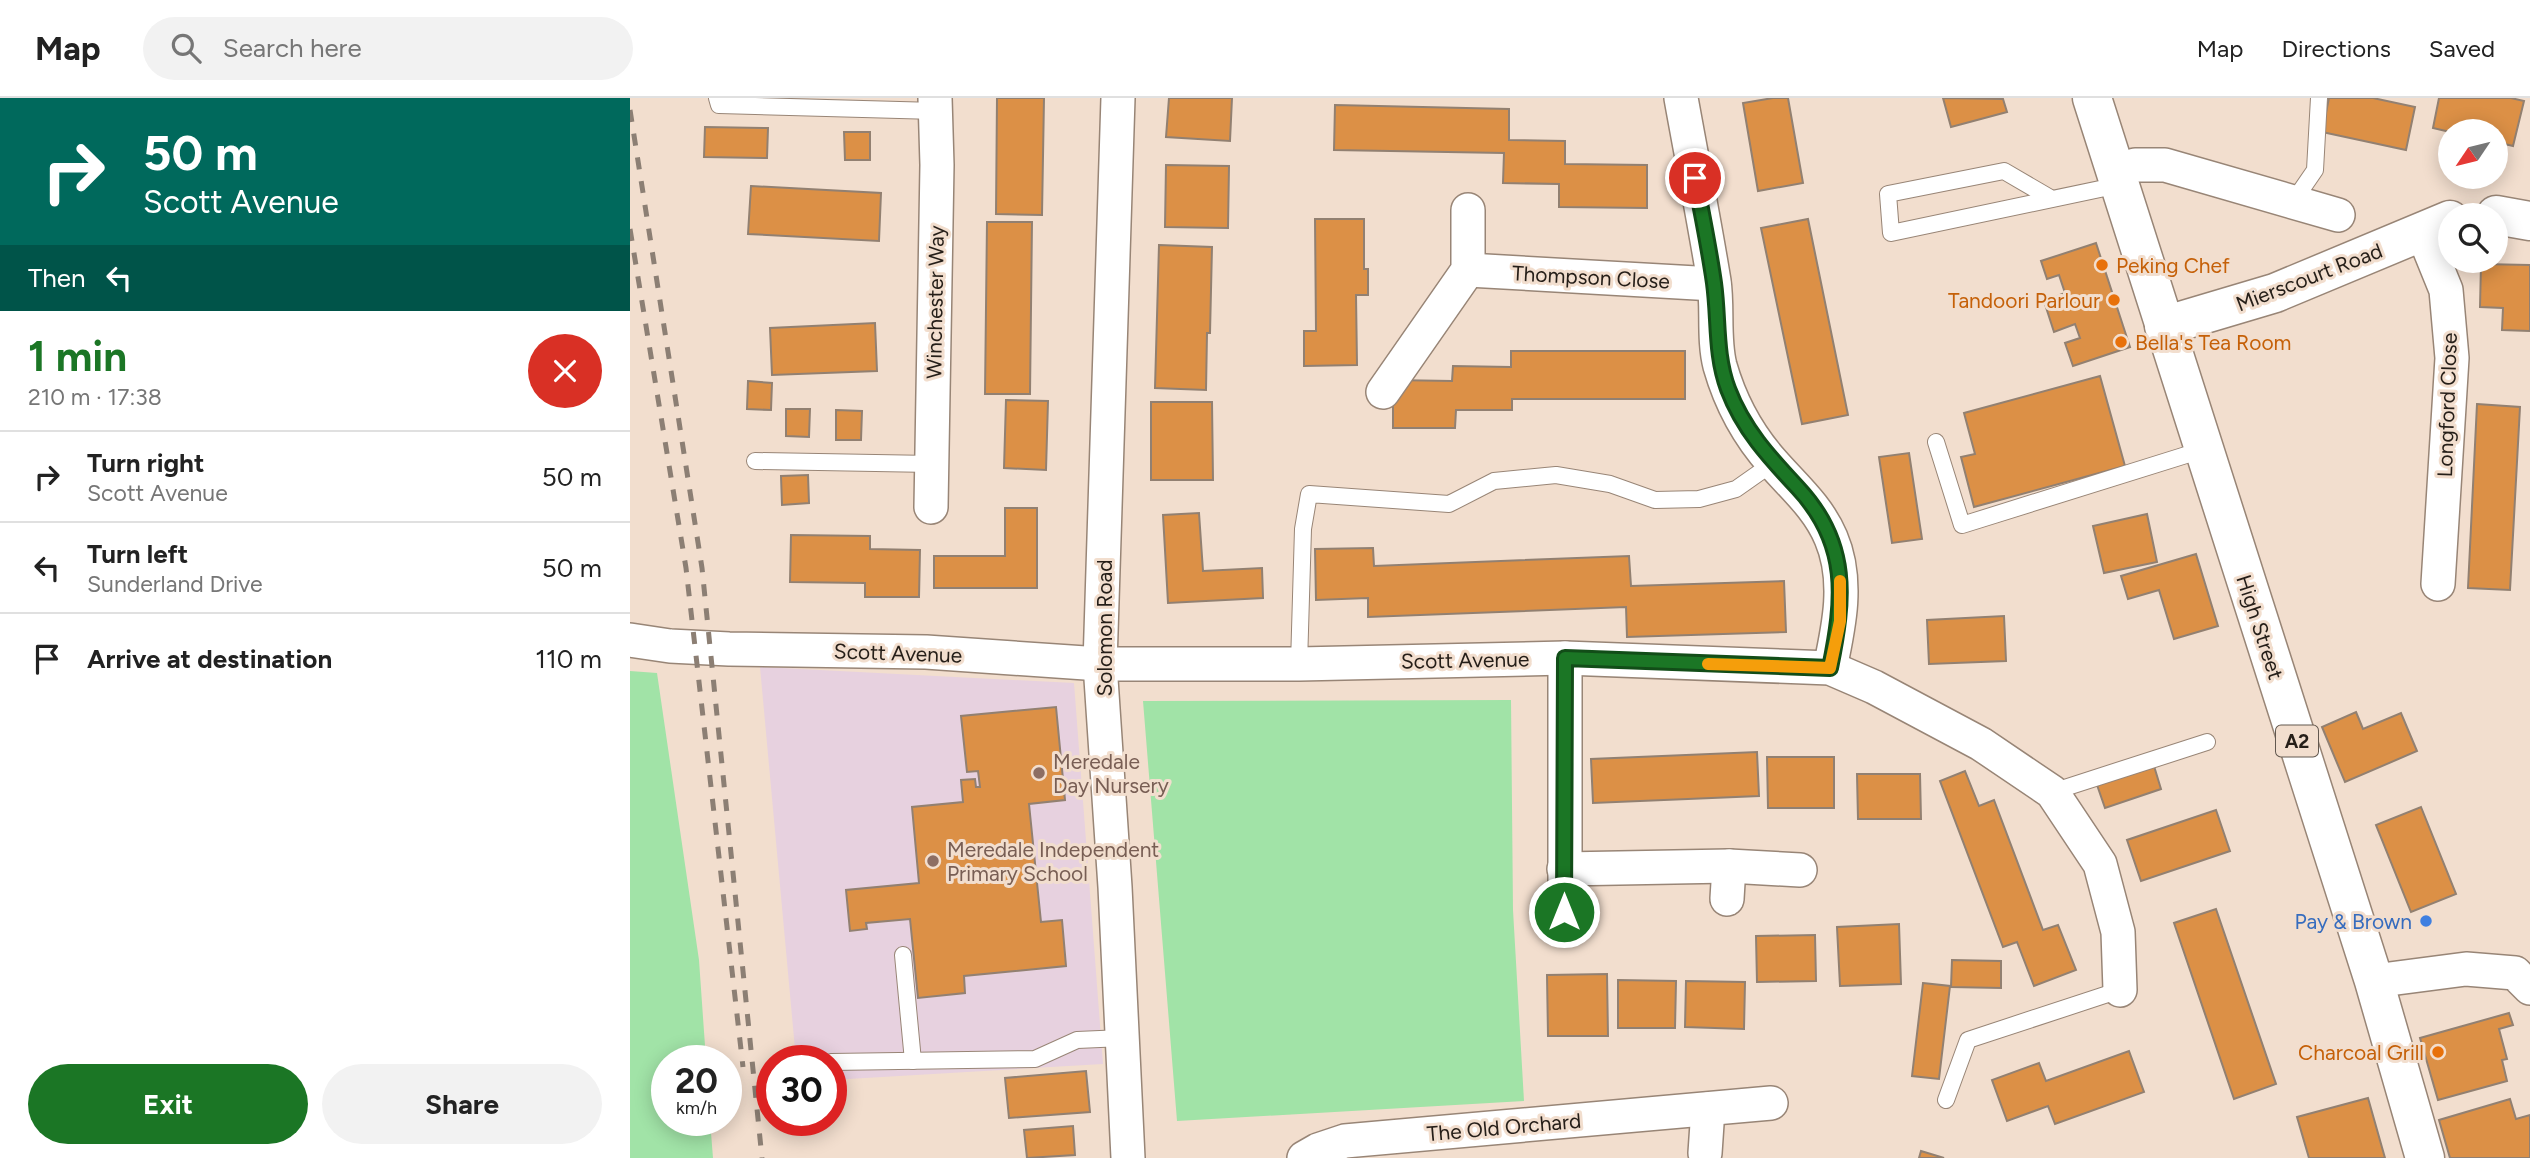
<!DOCTYPE html>
<html lang="en">
<head>
<meta charset="utf-8">
<style>
  body { margin:0; font-family:Figtree,sans-serif; background:#f2f2f2; color:#222; height:100vh; display:flex; flex-direction:column; font-size:26px; white-space:nowrap }
  * { box-sizing:border-box; margin:0 }
  p { font-size:23px; color:#767676 }
  .icon { flex:none; width:38px; height:38px; fill:none; stroke:currentColor; stroke-width:2; stroke-linecap:round; stroke-linejoin:round }
  .map { position:relative; flex:1; overflow:hidden }
  .panel { display:flex; flex-direction:column; background:#fff; width:630px }
  .panel>* { flex:none }
  .top-card { background:#00695c; color:#fff; overflow:hidden }
  .needle { width:46px; rotate:235deg }
  .buttons { position:absolute; left:1808px; top:21px; display:grid; gap:14px }
  .buttons a { display:grid; place-items:center; width:70px; height:70px; border-radius:50%; background:#fff; box-shadow:0 4px 18px #0003; font-size:35px }
  .speed { position:absolute; left:21px; top:947px; display:flex; gap:14px; font-size:35px; font-weight:700; text-align:center }
  .speed>* { display:grid; place-content:center; width:91px; height:91px; border-radius:50%; background:#fff; box-shadow:0 4px 18px #0003; line-height:1 }
  .speed small { font-size:18px; font-weight:400 }
  .speed .limit { border:10px solid #d22; background:#fff; color:#111 }
  .pin { position:absolute; display:grid; place-items:center; width:60px; height:60px; color:#fff; margin:-30px; border:4px solid #fff; border-radius:50%; box-shadow:0 2px 7px #0007 }
  .me { position:absolute; width:77px; margin:-38px; rotate:0deg; stroke-linejoin:round; filter:drop-shadow(0 0 5px #0008) }
  .turn { display:flex; align-items:center; gap:24px; height:147px; padding:0 28px; font-size:32px }
  .turn .icon { width:91px; height:91px; stroke-width:2.5 }
  .turn b { display:block; font-size:49px; line-height:60px }
  .then { display:flex; align-items:center; height:66px; padding:0 28px; background:#0003; gap:14px; font-size:26px }
  .round { display:grid; place-items:center; flex:none; width:74px; height:74px; border-radius:37px; background:#f2f2f2 }
  .overview { display:flex; align-items:center; justify-content:space-between; height:119px; padding:0 28px }
  h1 { font-size:42px; font-weight:700; line-height:52px; color:#1b7625 }
  .action { display:flex; gap:14px; margin-top:auto; padding:14px 28px }
  .action a { flex:1; height:80px; border-radius:42px; background:#1b7625; color:#fff; font-size:28px; font-weight:700; line-height:80px; text-align:center }
  .action a+a { background:#f2f2f2; color:#222 }
  ul { padding:0; list-style:none }
  li { display:flex; align-items:center; gap:21px; height:91px; padding:0 28px; border-top:2px solid #e0e0e0 }
  li div { flex:1 }
  li b { display:block; font-size:26px }
  li em { font-style:normal }
  header { display:flex; align-items:center; gap:42px; box-sizing:border-box; height:98px; padding:0 35px; background:#fff; border-bottom:2px solid #e0e0e0 }
  header strong { font-size:33px }
  nav { display:flex; gap:38px; margin-inline-start:auto; font-size:24px }
  .search { width:490px; height:63px; background:#f2f2f2; display:flex; align-items:center; gap:18px; box-sizing:border-box; padding:0 24px; border-radius:38px; color:#767676; font-size:26px }
  main { display:flex; flex:1; min-height:0 }
  .map>svg:first-child { display:block }
  .education { fill:#e7d1df }
  .green { fill:#a1e3a7 }
  .building { fill:#dc9046; stroke:#928071; stroke-width:2 }
  .lines { fill:none; stroke-linecap:round; stroke-linejoin:round }
  .lane-casing { stroke:#988576; stroke-width:18 }
  .street-casing { stroke:#988576; stroke-width:36 }
  .secondary-casing { stroke:#988576; stroke-width:41 }
  .primary-casing { stroke:#988576; stroke-width:41 }
  .lane { stroke:#fff; stroke-width:16 }
  .street { stroke:#fff; stroke-width:33 }
  .secondary { stroke:#fff; stroke-width:38 }
  .primary { stroke:#fff; stroke-width:38 }
  .rail { stroke:#8c7f74; stroke-width:5; stroke-dasharray:12 12; stroke-linecap:butt }
  .route-casing { stroke:#124d18; stroke-width:18 }
  .route { stroke:#1b7625; stroke-width:12 }
  .slow { stroke:#f59e0b; stroke-width:12 }
  .food-dot { fill:#e8710a; stroke:#f2dece; stroke-width:2.5 }
  .education-dot { fill:#8d6e63; stroke:#f2dece; stroke-width:2.5 }
  .shop-dot { fill:#3f7fe0; stroke:#f2dece; stroke-width:2.5 }
  .labels { text-anchor:middle; dominant-baseline:central; stroke-width:6; stroke-linejoin:round; paint-order:stroke }
  .shield { fill:#f2dece; stroke:#62584f; stroke-width:2 }
  .shield-label { font-size:19px; font-weight:bold; fill:#251e18 }
  .food-label { font-size:21px; fill:#c56008; stroke:#f2dece; text-anchor:start }
  .street-label { font-size:21px; fill:#251e18; stroke:#f2dece }
  .education-label { font-size:21px; fill:#785e54; stroke:#f2dece; text-anchor:start }
  .shop-label { font-size:21px; fill:#366cbe; stroke:#f2dece; text-anchor:end }
</style>
</head>
<body>
<header>
<strong>Map</strong>
<div class="search"><svg class="icon" aria-label="search" viewBox="0 0 24 24"><circle cx="10" cy="10" r="6"/><path d="M15 15l6 6"/></svg>Search here</div>
<nav><a>Map</a><a>Directions</a><a>Saved</a></nav>
</header>
<main>
<section class="panel">
<div class="top-card">
<div class="turn"><svg class="icon" aria-label="right" viewBox="0 0 24 24"><path d="M7 20v-9h11M14 6l5 5-5 5"/></svg><div><b>50 m</b>Scott Avenue</div></div>
<div class="then">Then<svg class="icon" aria-label="left" viewBox="0 0 24 24"><path d="M17 20v-9H6M10 6l-5 5 5 5"/></svg></div>
</div>
<div class="overview"><div><h1>1 min</h1><p>210 m · 17:38</p></div><a class="round" style="background:#d93025;color:#fff"><svg class="icon" aria-label="close" viewBox="0 0 24 24"><path d="M6 6l12 12M18 6L6 18"/></svg></a></div>
<ul>
<li><svg class="icon" aria-label="right" viewBox="0 0 24 24"><path d="M7 20v-9h11M14 6l5 5-5 5"/></svg><div><b>Turn right</b><p>Scott Avenue</p></div><em>50 m</em></li>
<li><svg class="icon" aria-label="left" viewBox="0 0 24 24"><path d="M17 20v-9H6M10 6l-5 5 5 5"/></svg><div><b>Turn left</b><p>Sunderland Drive</p></div><em>50 m</em></li>
<li><svg class="icon" aria-label="arrive" viewBox="0 0 24 24"><path d="M6 21V4h12l-3 4 3 4H6"/></svg><div><b>Arrive at destination</b></div><em>110 m</em></li>
</ul>
<div class="action"><a>Exit</a><a>Share</a></div>
</section>
<div class="map">
<svg width="1900" height="1060" viewBox="0 0 1900 1060">
  <rect width="100%" height="100%" fill="#f2dece"/>
  <path class="education" d="M130,569L444,585L473,966L201,982V962H166Z"/>
  <g class="green">
    <path d="M0,573L27,575L69,862L76,962H37V1022H80L83,1060H0Z"/>
    <path d="M881,602L883,812L894,1003L547,1023L513,603Z"/>
  </g>
  <g class="building">
    <path d="M367,0H414L412,117L366,116Z"/>
    <path d="M539,0H602L600,43L536,39Z"/>
    <path d="M1143,0H1158L1173,85L1128,93L1113,5Z"/>
    <path d="M1313,0L1373,1L1377,14L1321,29Z"/>
    <path d="M1699,0H1743L1785,9L1776,52L1692,34Z"/>
    <path d="M1809,0H1881L1894,3L1883,48L1866,44V33L1820,34L1803,30Z"/>
    <path d="M705,7L879,11V42L935,43V66L1017,67V110L929,109V86L873,85L874,55L704,52Z"/>
    <path d="M75,29L138,30L137,60L74,59Z"/>
    <path d="M214,34H240V62H215Z"/>
    <path d="M536,67L599,68L598,130L535,129Z"/>
    <path d="M121,88L251,95L249,143L118,136Z"/>
    <path d="M685,121H734V171H738V197H726L727,267L674,268V233H686Z"/>
    <path d="M1178,121L1218,317L1172,326L1131,130Z"/>
    <path d="M357,124H402L400,296H355Z"/>
    <path d="M1466,145L1500,249L1443,268L1435,245L1450,240L1445,226L1424,234L1414,203L1435,195L1429,177L1417,181L1411,163Z"/>
    <path d="M529,147L582,149L580,235H577L576,292L525,290Z"/>
    <path d="M1851,166L1900,167V233L1872,232L1873,210L1850,209Z"/>
    <path d="M245,225L247,273L142,277L140,230Z"/>
    <path d="M881,253H1055V301H882V312H826L825,330H763V282L822,283L823,268L881,269Z"/>
    <path d="M1470,278L1495,368L1344,409L1331,359L1345,356L1334,315Z"/>
    <path d="M118,283L142,285L141,312L117,311Z"/>
    <path d="M376,302L418,303L416,372L374,370Z"/>
    <path d="M521,304H582L583,382H521Z"/>
    <path d="M1847,306L1890,309L1880,492L1838,490Z"/>
    <path d="M156,311H180L179,339L156,338Z"/>
    <path d="M206,312L232,313L231,342H206Z"/>
    <path d="M1279,355L1292,441L1262,445L1249,359Z"/>
    <path d="M178,377L179,405L152,407L151,378Z"/>
    <path d="M375,410H407V490H304V458H375Z"/>
    <path d="M569,415L573,473L632,470L633,500L538,505L533,417Z"/>
    <path d="M1517,416L1527,464L1474,475L1463,428Z"/>
    <path d="M161,437L240,438V451L290,452L289,499H235V485L160,484Z"/>
    <path d="M743,450L744,468L999,458L1001,488L1154,483L1156,534L997,539L996,509L738,519V500L686,502L685,451Z"/>
    <path d="M1566,456L1588,528L1544,541L1529,492L1498,501L1491,478Z"/>
    <path d="M1374,518L1376,563L1299,566L1297,522Z"/>
    <path d="M426,609L435,702L399,706L411,824L432,822L436,868L334,878L335,895L288,900L280,821L236,825L237,831L220,833L216,792L289,785L282,709L333,704L331,682L345,681L346,689H350L348,673L337,674L331,618Z"/>
    <path d="M1726,614L1733,631L1771,615L1787,653L1715,684L1692,629Z"/>
    <path d="M1127,654L1129,698L963,705L961,661Z"/>
    <path d="M1137,659H1204V710H1138Z"/>
    <path d="M1524,668L1531,691L1475,710L1467,687Z"/>
    <path d="M1335,673L1349,708L1364,702L1413,832L1428,827L1446,872L1404,888L1387,844L1373,849L1310,683Z"/>
    <path d="M1227,676H1290L1291,721H1228Z"/>
    <path d="M1791,709L1826,796L1781,814L1746,727Z"/>
    <path d="M1586,712L1600,753L1511,783L1497,742Z"/>
    <path d="M1586,811L1646,986L1604,1001L1544,825Z"/>
    <path d="M1269,826L1271,886L1210,888L1207,829Z"/>
    <path d="M1185,837L1186,883L1127,884L1126,838Z"/>
    <path d="M1322,862L1371,863V890L1321,889Z"/>
    <path d="M977,876L978,938H918L917,877Z"/>
    <path d="M988,882L1046,883L1045,930H988Z"/>
    <path d="M1056,883L1115,884L1114,931L1055,929Z"/>
    <path d="M1293,885L1320,888L1309,981L1282,978Z"/>
    <path d="M1879,915L1883,927L1869,931L1877,961L1872,962L1877,983L1808,1002L1790,940Z"/>
    <path d="M1499,953L1514,994L1425,1026L1418,1008L1377,1023L1362,982L1409,965L1416,983Z"/>
    <path d="M456,973L460,1014L379,1020L375,980Z"/>
    <path d="M1738,1000L1755,1060H1679L1667,1019Z"/>
    <path d="M1880,1001L1886,1021L1900,1017V1060H1820L1809,1022Z"/>
    <path d="M443,1028L445,1057L397,1060L394,1032Z"/>
    <path d="M1291,1053L1314,1060H1289Z"/>
  </g>
  <g class="lines">
    <g class="lane-casing">
      <g id="lane">
        <path d="M87,0L89,7L306,13"/>
        <path d="M1422,101L1374,73L1258,96L1261,135L1489,87"/>
        <path d="M1663,104L1685,72L1689,0"/>
        <path d="M1306,344L1332,427L1572,352"/>
        <path d="M125,363L302,366"/>
        <path d="M669,566L673,431L679,396L819,406L864,383L926,377L980,386L1025,402L1069,401L1106,391L1143,365"/>
        <path d="M1422,694L1577,644"/>
        <path d="M273,857L283,963"/>
        <path d="M201,964L405,961L447,942L493,940"/>
        <path d="M1316,1002L1338,942L1490,892"/>
      </g>
    </g>
    <g class="street-casing">
      <g id="street">
        <path d="M488,0L470,566L485,789L498,1060"/>
        <path d="M1051,0C1062,61 1074,122 1084,183C1088,210 1083,241 1090,268C1100,303 1118,337 1143,365C1164,389 1188,409 1201,440C1219,482 1209,528 1200,570"/>
        <path d="M1485,73L1505,67H1535L1708,117"/>
        <path d="M1792,133L1816,192L1822,260L1808,486"/>
        <path d="M838,172L1084,186"/>
        <path d="M753,294L838,172V112"/>
        <path d="M301,409L307,67L305,0"/>
        <path d="M0,542L40,548L99,551L296,554L470,566H669L935,560L1200,570L1244,589L1351,646L1422,694L1470,766L1488,834L1490,892"/>
        <path d="M934,771L1099,768L1170,772"/>
        <path d="M1097,801L1099,768"/>
        <path d="M935,814V560"/>
        <path d="M1744,883L1836,871L1885,875L1900,890"/>
        <path d="M1075,1055L1078,1011"/>
        <path d="M674,1060L688,1052L715,1043L1141,1005"/>
      </g>
    </g>
    <g class="secondary-casing">
      <g id="secondary">
        <path d="M1866,117L1900,123"/>
        <path d="M1534,228L1645,195L1820,122"/>
      </g>
    </g>
    <g class="primary-casing">
      <path id="primary" d="M1462,0L1744,883L1795,1060"/>
    </g>
    <use href="#lane" class="lane"/>
    <use href="#street" class="street"/>
    <use href="#secondary" class="secondary"/>
    <use href="#primary" class="primary"/>
    <g class="rail">
      <path d="M0,12L72,470L132,1060"/>
      <path d="M0,131L56,470L113,969"/>
    </g>
  </g>
  <g class="lines">
    <g class="route-casing">
      <path id="route" d="M934,814L935,560L1200,570C1214,501 1220,446 1168,390C1139,359 1113,331 1098,291C1085,256 1089,221 1084,185C1079,150 1072,115 1065,80"/>
    </g>
    <use href="#route" class="route"/>
    <path class="slow" d="M1078,566L1200,570L1210,523V483"/>
  </g>
  <g class="food-dot">
    <circle cx="1472" cy="167" r="7"/>
    <circle cx="1484" cy="202" r="7"/>
    <circle cx="1491" cy="244" r="7"/>
    <circle cx="1808" cy="954" r="7"/>
  </g>
  <g class="education-dot">
    <circle cx="409" cy="675" r="7"/>
    <circle cx="303" cy="763" r="7"/>
  </g>
  <circle class="shop-dot" cx="1796" cy="823" r="7"/>
  <g class="labels">
    <rect class="shield" x="1646" y="627.5" width="42" height="31" rx="5"/>
    <g class="shield-label">
      <text x="1667" y="643">A2</text>
    </g>
    <g class="food-label">
      <text x="1486" y="167">Peking Chef</text>
      <text x="1470" y="202" text-anchor="end">Tandoori Parlour</text>
      <text x="1505" y="244">Bella's Tea Room</text>
      <text x="1794" y="954" text-anchor="end">Charcoal Grill</text>
    </g>
    <g class="street-label">
      <text transform="translate(961 179) rotate(3)">Thompson Close</text>
      <text transform="translate(1679 179) rotate(-21)">Mierscourt Road</text>
      <text transform="translate(305 204) rotate(-89)">Winchester Way</text>
      <text transform="translate(1817 307) rotate(-88)">Longford Close</text>
      <text transform="translate(1630 529) rotate(72)">High Street</text>
      <text transform="translate(474 530) rotate(-90)">Solomon Road</text>
      <text transform="translate(268 555) rotate(2)">Scott Avenue</text>
      <text transform="translate(835 562) rotate(-1)">Scott Avenue</text>
      <text transform="translate(874 1029) rotate(-5)">The Old Orchard</text>
    </g>
    <g class="education-label">
      <text x="423" y="663">Meredale<tspan x="423" dy="24">Day Nursery</tspan></text>
      <text x="317" y="751">Meredale Independent<tspan x="317" dy="24">Primary School</tspan></text>
    </g>
    <g class="shop-label">
      <text x="1782" y="823">Pay &amp; Brown</text>
    </g>
  </g>
</svg>
<div class="buttons">
<a><svg class="needle" viewBox="-14 -14 28 28"><path d="M0-13l5 13h-10z" fill="#e53935"/><path d="M0 13l5-13h-10z" fill="#767676"/></svg></a>
<a><svg class="icon" aria-label="search" viewBox="0 0 24 24"><circle cx="10" cy="10" r="6"/><path d="M15 15l6 6"/></svg></a>
</div>
<div class="speed"><div>20<small>km/h</small></div><div class="limit">30</div></div>
<div class="pin" style="left:1065px;top:80px;background:#d93025"><svg class="icon" aria-label="arrive" viewBox="0 0 24 24"><path d="M6 21V4h12l-3 4 3 4H6"/></svg></div>
<svg class="me" style="left:934px;top:814px" viewBox="-20 -20 40 40"><circle r="17" fill="#1b7625" stroke="#fff" stroke-width="3"/><path d="M0-11L8 9 0 5-8 9z" fill="#fff"/></svg>
</div>
</main>
</body>
</html>
